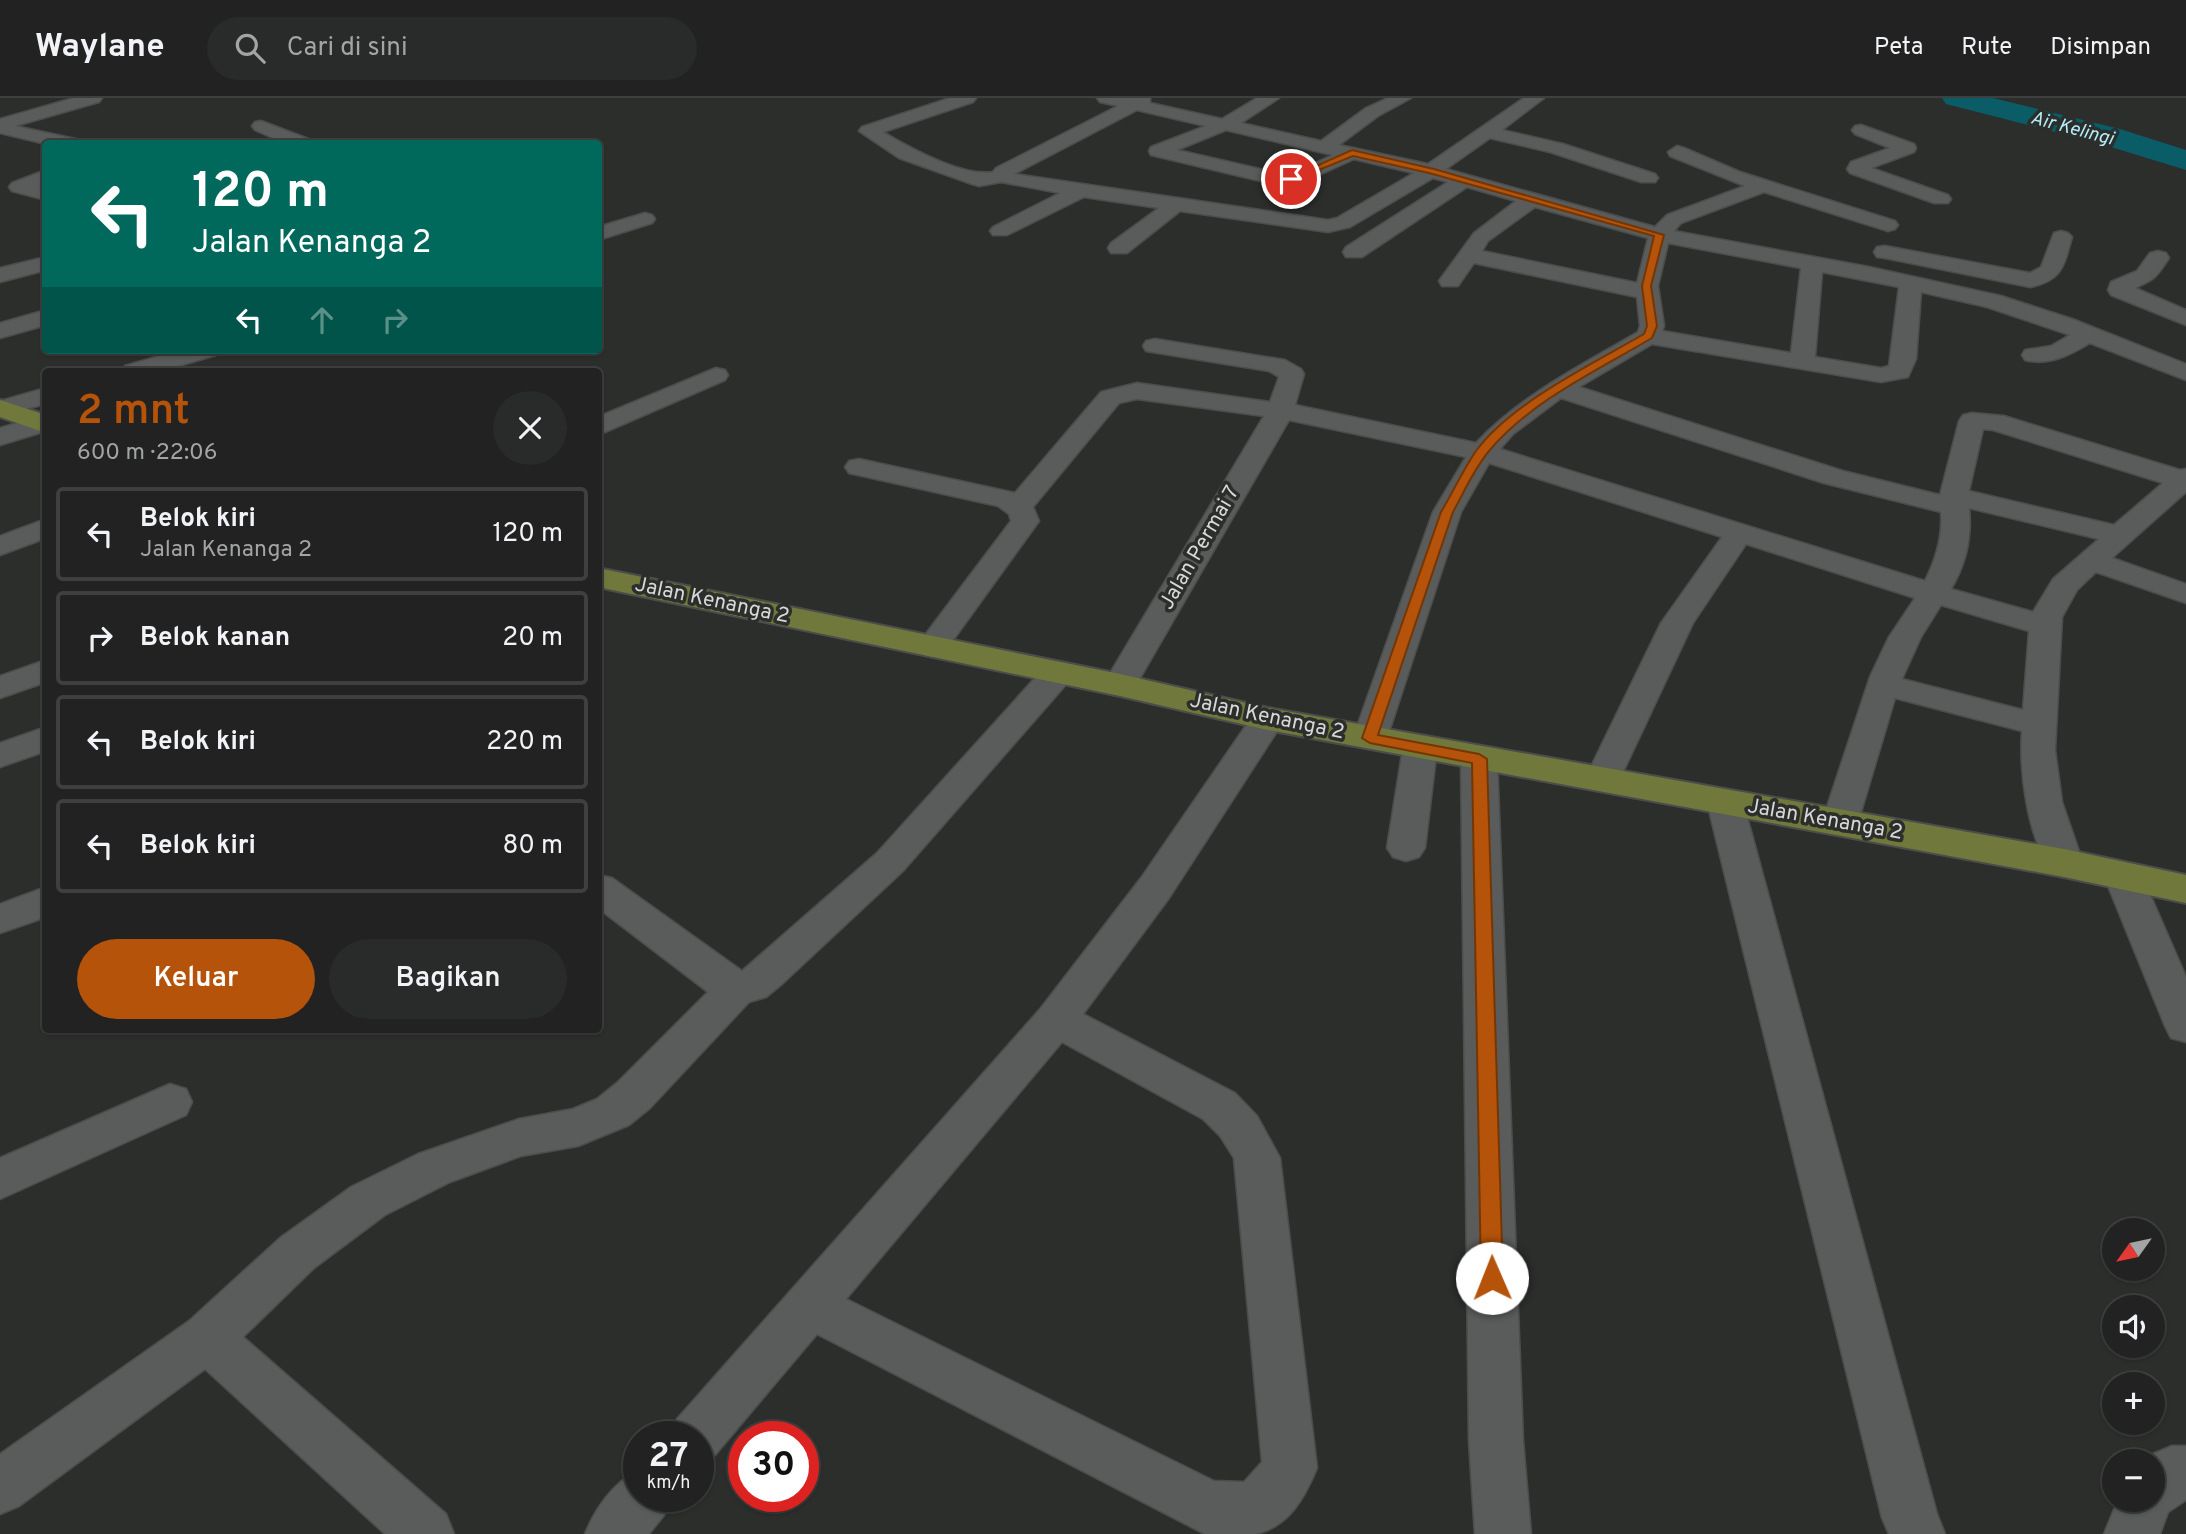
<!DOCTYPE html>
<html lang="id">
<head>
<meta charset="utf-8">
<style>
  body { margin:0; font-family:Overpass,sans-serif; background:#292a2a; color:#f1f3f6; height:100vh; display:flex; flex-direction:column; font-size:26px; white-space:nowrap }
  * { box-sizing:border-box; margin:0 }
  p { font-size:23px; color:#a2a4a5 }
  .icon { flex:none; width:38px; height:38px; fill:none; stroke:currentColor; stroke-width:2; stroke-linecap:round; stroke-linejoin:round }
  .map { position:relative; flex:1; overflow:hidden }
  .panel { position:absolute; left:42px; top:270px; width:560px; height:665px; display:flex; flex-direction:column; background:#212221; border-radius:7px; box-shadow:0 2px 5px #0004,0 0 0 2px #3e3f3f }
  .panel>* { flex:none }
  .guide { position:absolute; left:42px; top:42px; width:560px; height:214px; border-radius:7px; box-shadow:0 2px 5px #0004,0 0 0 2px #3e3f3f; background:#00695c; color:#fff; overflow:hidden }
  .needle { width:46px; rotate:237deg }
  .fabs { position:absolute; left:2102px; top:1120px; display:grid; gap:14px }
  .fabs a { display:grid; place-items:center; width:63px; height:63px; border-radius:50%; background:#212221; box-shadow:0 2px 5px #0004,0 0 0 2px #3e3f3f; font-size:35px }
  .speed { position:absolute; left:623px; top:1323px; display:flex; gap:14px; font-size:35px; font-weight:700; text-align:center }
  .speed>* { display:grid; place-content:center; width:91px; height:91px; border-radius:50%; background:#212221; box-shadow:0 2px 5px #0004,0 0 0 2px #3e3f3f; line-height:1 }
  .speed small { font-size:18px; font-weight:400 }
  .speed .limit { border:10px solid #d22; background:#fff; color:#111 }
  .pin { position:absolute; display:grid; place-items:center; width:60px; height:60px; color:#fff; margin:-30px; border:4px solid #fff; border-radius:50%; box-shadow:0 2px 7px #0007 }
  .me { position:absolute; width:77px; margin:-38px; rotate:359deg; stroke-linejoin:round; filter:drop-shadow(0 0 5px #0008) }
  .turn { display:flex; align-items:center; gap:24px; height:147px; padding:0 35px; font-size:32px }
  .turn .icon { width:91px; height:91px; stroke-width:2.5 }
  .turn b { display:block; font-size:49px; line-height:60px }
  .lanes { display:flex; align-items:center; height:66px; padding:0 35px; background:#0003; justify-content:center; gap:35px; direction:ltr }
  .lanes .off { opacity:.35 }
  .round { display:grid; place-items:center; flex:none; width:74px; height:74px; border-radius:37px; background:#292a2a }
  .summary { display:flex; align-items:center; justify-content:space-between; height:119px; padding:0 35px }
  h1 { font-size:42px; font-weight:600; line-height:52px; color:#b45309 }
  .button { display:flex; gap:14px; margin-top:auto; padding:14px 35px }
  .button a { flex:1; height:80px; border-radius:42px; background:#b45309; color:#fff; font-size:28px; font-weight:600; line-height:80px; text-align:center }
  .button a+a { background:#292a2a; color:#f1f3f6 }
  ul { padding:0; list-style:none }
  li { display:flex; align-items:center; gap:21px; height:94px; margin:0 14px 10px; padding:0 21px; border:4px solid #3e3f3f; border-radius:7px }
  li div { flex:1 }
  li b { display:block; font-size:26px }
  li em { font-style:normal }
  header { display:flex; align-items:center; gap:42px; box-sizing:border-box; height:98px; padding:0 35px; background:#212221; border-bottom:2px solid #3e3f3f }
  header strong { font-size:33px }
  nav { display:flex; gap:38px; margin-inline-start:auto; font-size:24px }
  .search { width:490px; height:63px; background:#292a2a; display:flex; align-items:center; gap:18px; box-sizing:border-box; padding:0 24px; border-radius:38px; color:#a2a4a5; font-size:26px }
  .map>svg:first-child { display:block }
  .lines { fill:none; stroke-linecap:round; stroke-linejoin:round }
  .river { fill:#0a5c67; fill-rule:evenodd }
  .minor-casing { stroke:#4b4c4b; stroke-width:3 }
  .major-casing { stroke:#4b4c4b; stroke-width:4 }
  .minor { fill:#595c5a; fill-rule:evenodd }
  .major { fill:#70793b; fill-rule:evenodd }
  .route { fill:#b45309; stroke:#753606; stroke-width:2 }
  .labels { text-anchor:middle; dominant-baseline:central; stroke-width:7; stroke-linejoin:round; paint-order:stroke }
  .far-water-label { font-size:19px; font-style:italic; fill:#b4eef8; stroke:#2c2e2c }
  .street-label { font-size:21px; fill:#d7d8d7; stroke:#2c2e2c }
</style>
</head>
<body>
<header>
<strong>Waylane</strong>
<div class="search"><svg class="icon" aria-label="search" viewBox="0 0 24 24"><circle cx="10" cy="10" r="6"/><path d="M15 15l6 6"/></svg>Cari di sini</div>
<nav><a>Peta</a><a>Rute</a><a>Disimpan</a></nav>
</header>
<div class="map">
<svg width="2186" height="1436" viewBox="0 0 2186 1436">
  <rect width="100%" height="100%" fill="#2c2e2c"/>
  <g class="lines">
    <path class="river" d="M1942,0H1993L2120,31L2186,52V72L2098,45L1946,6Z"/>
    <g class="minor-casing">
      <g id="minor">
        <path d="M74,0H102L99,4L15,28L80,42L82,46H46L0,35V21Z"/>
        <path d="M950,0H976L973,4L883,34C910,50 962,79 993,74L996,70L1118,8L1100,4L1097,0H1150V5L1222,21L1257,0H1279L1241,25L1321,43L1366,10L1388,0H1411L1378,18L1339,47L1428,66L1524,0H1544L1502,32L1563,46L1655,76L1658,80L1655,84H1641L1550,54L1490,40L1446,71L1655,129L1667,117L1745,88L1670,58L1668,54L1677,48L1684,50L1740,74L1895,123L1898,127L1895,131L1888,133L1764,94L1681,125L1674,133L1869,169L2001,198L2072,221L2186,266V282L2090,245C2070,257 2049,268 2025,262L2022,257L2025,252L2051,248L2070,237L1987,209L1921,194L1916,261L1908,279L1881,284L1652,246L1579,289L1843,373L1940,397L1959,323L1963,317L1972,315L2004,318L2180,372L2186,371V394L2112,460L2186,486V505L2096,474L2077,492L2062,519L2055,652L2062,704L2083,765L2077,774L2064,778L2051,774C2028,737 2019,677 2022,633L1895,600L1858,724L1853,733L1840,736L1827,733L1822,724L1870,579L1889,539L1915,500L1746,446L1693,525L1616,689L1603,693L1590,689L1585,681L1661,525L1722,439L1489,365L1461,414L1387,640L1382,648L1370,651L1358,648L1353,640L1433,414L1466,359L1289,322L1132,594L1120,597L1108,594L1103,587L1264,318L1137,301L1119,305L1033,409L1039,423L943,556L932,559L921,556L916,549L1011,423L1009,416L998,408L849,375L845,369L849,363L859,361L1015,395L1101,294L1137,285L1270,304L1279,279L1269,273L1146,253L1143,248L1146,243L1155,241L1285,262L1301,271L1304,276L1295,307L1476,345C1521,297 1582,267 1638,234L1640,228L1637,199L1474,165L1458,188H1442L1439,183L1474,135L1516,103L1467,89L1362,159H1346L1343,154L1346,149L1448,84L1433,80L1350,129L1328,134L1180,113L1127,155H1111L1108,150L1111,145L1159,110L1084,99L1007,137H993L990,133L993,129L1060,95L1001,84L979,88L972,86L899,60L859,33L862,29ZM1137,12L1206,28L1151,49L1149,53L1151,57L1277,87L1308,82L1354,61L1414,75L1337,120L1328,122L1014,76ZM1226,32L1324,55L1333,57L1297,73L1277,75L1177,52ZM1535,109L1648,140L1637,185L1482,153L1488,143ZM1668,145L1801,170L1791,255L1662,233L1664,228L1658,188ZM1822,174L1899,189L1889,268L1881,270L1815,259ZM1561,300L1824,385L1941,414C1943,439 1936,461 1925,483L1500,351L1513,336ZM1983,331L1993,332L2163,385L2114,427L1969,393ZM1969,410L2099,441L2053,481L2033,514L1951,491C1966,466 1972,439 1969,410ZM1941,507L2029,533L2023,612L1902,581L1921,539Z"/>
        <path d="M261,23L311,42L313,46H287L255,32L252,28L255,24Z"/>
        <path d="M1861,27L1914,46L1916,50L1914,54L1871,70L1948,97L1951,101L1948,105H1934L1850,75L1847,71L1851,64L1890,50L1855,36L1852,32L1855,28Z"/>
        <path d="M46,72V85L39,88L46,90V102L12,93L9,89L12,85Z"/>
        <path d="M645,115L652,117L655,121L652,125L598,142V129Z"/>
        <path d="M2061,133L2068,135L2072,139C2064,168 2062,183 2030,189L1885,160L1877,159L1874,154L1877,149L1885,148L2030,175L2041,169L2054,135Z"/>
        <path d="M2158,153L2166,155L2169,160C2156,179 2157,180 2135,190L2186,212V227L2111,197L2108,192L2111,184L2137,173L2150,155Z"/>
        <path d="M46,159V172L0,184V170Z"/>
        <path d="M46,212V227L0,240V225Z"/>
        <path d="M180,252H219L216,257L161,273H122L125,268Z"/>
        <path d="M716,270L725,272L728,277L725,282L598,337V319Z"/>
        <path d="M46,290V306L0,317V303Z"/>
        <path d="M41,318L46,319V333L0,347V330Z"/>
        <path d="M46,421V440L0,457V438Z"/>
        <path d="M46,562V584L0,600V578Z"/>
        <path d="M1057,566L1069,569L1073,576L1069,583L903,773L782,886L766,899L749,904L650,1010L629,1027L578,1048L521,1058L450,1084L385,1117L314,1170L243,1239L446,1416L454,1436H385L205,1271L19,1408L0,1416V1356L189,1223L280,1140L351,1089L418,1056L519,1021L573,1011L597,1001L618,984L708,894L598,810V777L612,780L742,873L877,755L1045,569Z"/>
        <path d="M1268,610L1280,613L1285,621L1169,800L1083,916L1235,995L1257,1018L1280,1060L1317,1370C1305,1399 1289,1429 1255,1436C1240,1436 1221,1436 1205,1436L817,1236L715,1357L698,1364V1339H669L677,1321L1041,910L1141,780L1256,613ZM1062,944L1203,1021L1220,1038L1234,1060L1262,1364L1244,1384L1214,1383L846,1201Z"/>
        <path d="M46,629V653L0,669V645Z"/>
        <path d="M1420,639L1432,642L1437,650L1425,750L1419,759L1406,763L1393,759L1387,750L1403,650L1408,642Z"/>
        <path d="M1479,650L1491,653L1497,661L1523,1343L1531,1436H1475L1469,1343L1461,661L1467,653Z"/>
        <path d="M1725,692L1738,695L1743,704L1937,1416L1945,1436H1889L1882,1420L1707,704L1712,695Z"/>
        <path d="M2123,765L2137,769L2142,778L2186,879V944L2171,940L2165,928L2104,778L2109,769Z"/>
        <path d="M46,789V819L0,835V806Z"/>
        <path d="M170,986L186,991L192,1004L186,1017L0,1101V1060Z"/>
        <path d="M2172,1348H2186V1402L2168,1414L2160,1436H2104L2118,1402H2152V1363H2144L2153,1356Z"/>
        <path d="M639,1373V1398H672L664,1417L649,1436H585C595,1411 614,1383 639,1373Z"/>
      </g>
    </g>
    <g class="major-casing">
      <g id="major">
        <path d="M0,302L46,317V335L0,319Z"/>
        <path d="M598,470L1120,576L1268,610L2064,751L2186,777V805L2064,779L1268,632L1120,598L598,489Z"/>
      </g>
    </g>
    <use href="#minor" class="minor"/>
    <use href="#major" class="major"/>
  </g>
  <path class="route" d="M1352,52L1434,71L1664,137L1651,188L1657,228L1652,240C1596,273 1531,303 1489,353C1474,371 1464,394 1453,414L1378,637L1479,656L1487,661L1503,1180L1499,1186L1492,1189L1484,1186L1481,1180L1472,665L1370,645L1362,640L1441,414C1453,394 1463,372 1476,353C1511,305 1592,266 1644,236L1647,228L1642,188L1654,138L1429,75L1353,58L1294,82L1287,81Z"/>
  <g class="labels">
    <g class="far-water-label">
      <text transform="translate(2072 31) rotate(15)">Air Kelingi</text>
    </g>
    <g class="street-label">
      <text transform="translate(1200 450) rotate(-60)">Jalan Permai 7</text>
      <text transform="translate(712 503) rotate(12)">Jalan Kenanga 2</text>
      <text transform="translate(1267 619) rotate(12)">Jalan Kenanga 2</text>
      <text transform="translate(1825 722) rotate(10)">Jalan Kenanga 2</text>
    </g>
  </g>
</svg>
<div class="fabs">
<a><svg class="needle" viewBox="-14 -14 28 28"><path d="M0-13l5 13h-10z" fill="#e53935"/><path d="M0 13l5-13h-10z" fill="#a2a4a5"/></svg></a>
<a><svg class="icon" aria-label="sound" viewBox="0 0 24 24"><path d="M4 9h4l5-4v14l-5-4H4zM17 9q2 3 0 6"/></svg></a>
<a>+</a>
<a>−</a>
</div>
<div class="speed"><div>27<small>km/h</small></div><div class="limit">30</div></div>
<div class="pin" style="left:1291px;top:81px;background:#d93025"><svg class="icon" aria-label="arrive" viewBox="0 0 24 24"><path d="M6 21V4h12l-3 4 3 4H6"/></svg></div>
<svg class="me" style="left:1492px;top:1180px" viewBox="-20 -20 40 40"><circle r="19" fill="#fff"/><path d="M0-13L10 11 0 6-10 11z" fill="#b45309"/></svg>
<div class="guide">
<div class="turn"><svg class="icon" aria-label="left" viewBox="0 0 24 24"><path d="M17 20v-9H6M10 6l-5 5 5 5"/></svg><div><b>120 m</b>Jalan Kenanga 2</div></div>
<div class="lanes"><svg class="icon" aria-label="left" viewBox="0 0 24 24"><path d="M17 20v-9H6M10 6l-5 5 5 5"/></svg><svg class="icon off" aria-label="ahead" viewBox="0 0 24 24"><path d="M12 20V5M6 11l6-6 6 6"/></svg><svg class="icon off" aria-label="right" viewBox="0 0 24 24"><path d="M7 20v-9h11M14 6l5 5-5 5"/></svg></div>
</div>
<section class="panel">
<div class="summary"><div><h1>2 mnt</h1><p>600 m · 22:06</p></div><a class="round"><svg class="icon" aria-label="close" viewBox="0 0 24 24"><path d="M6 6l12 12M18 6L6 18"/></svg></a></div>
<ul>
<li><svg class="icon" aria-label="left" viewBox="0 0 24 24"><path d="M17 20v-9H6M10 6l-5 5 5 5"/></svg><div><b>Belok kiri</b><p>Jalan Kenanga 2</p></div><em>120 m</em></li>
<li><svg class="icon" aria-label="right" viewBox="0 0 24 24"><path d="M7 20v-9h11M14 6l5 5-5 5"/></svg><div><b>Belok kanan</b></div><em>20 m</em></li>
<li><svg class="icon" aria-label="left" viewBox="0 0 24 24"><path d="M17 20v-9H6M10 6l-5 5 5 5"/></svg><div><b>Belok kiri</b></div><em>220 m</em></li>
<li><svg class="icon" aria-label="left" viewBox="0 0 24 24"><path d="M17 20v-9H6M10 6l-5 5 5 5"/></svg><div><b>Belok kiri</b></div><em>80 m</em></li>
</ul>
<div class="button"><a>Keluar</a><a>Bagikan</a></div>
</section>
</div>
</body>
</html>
